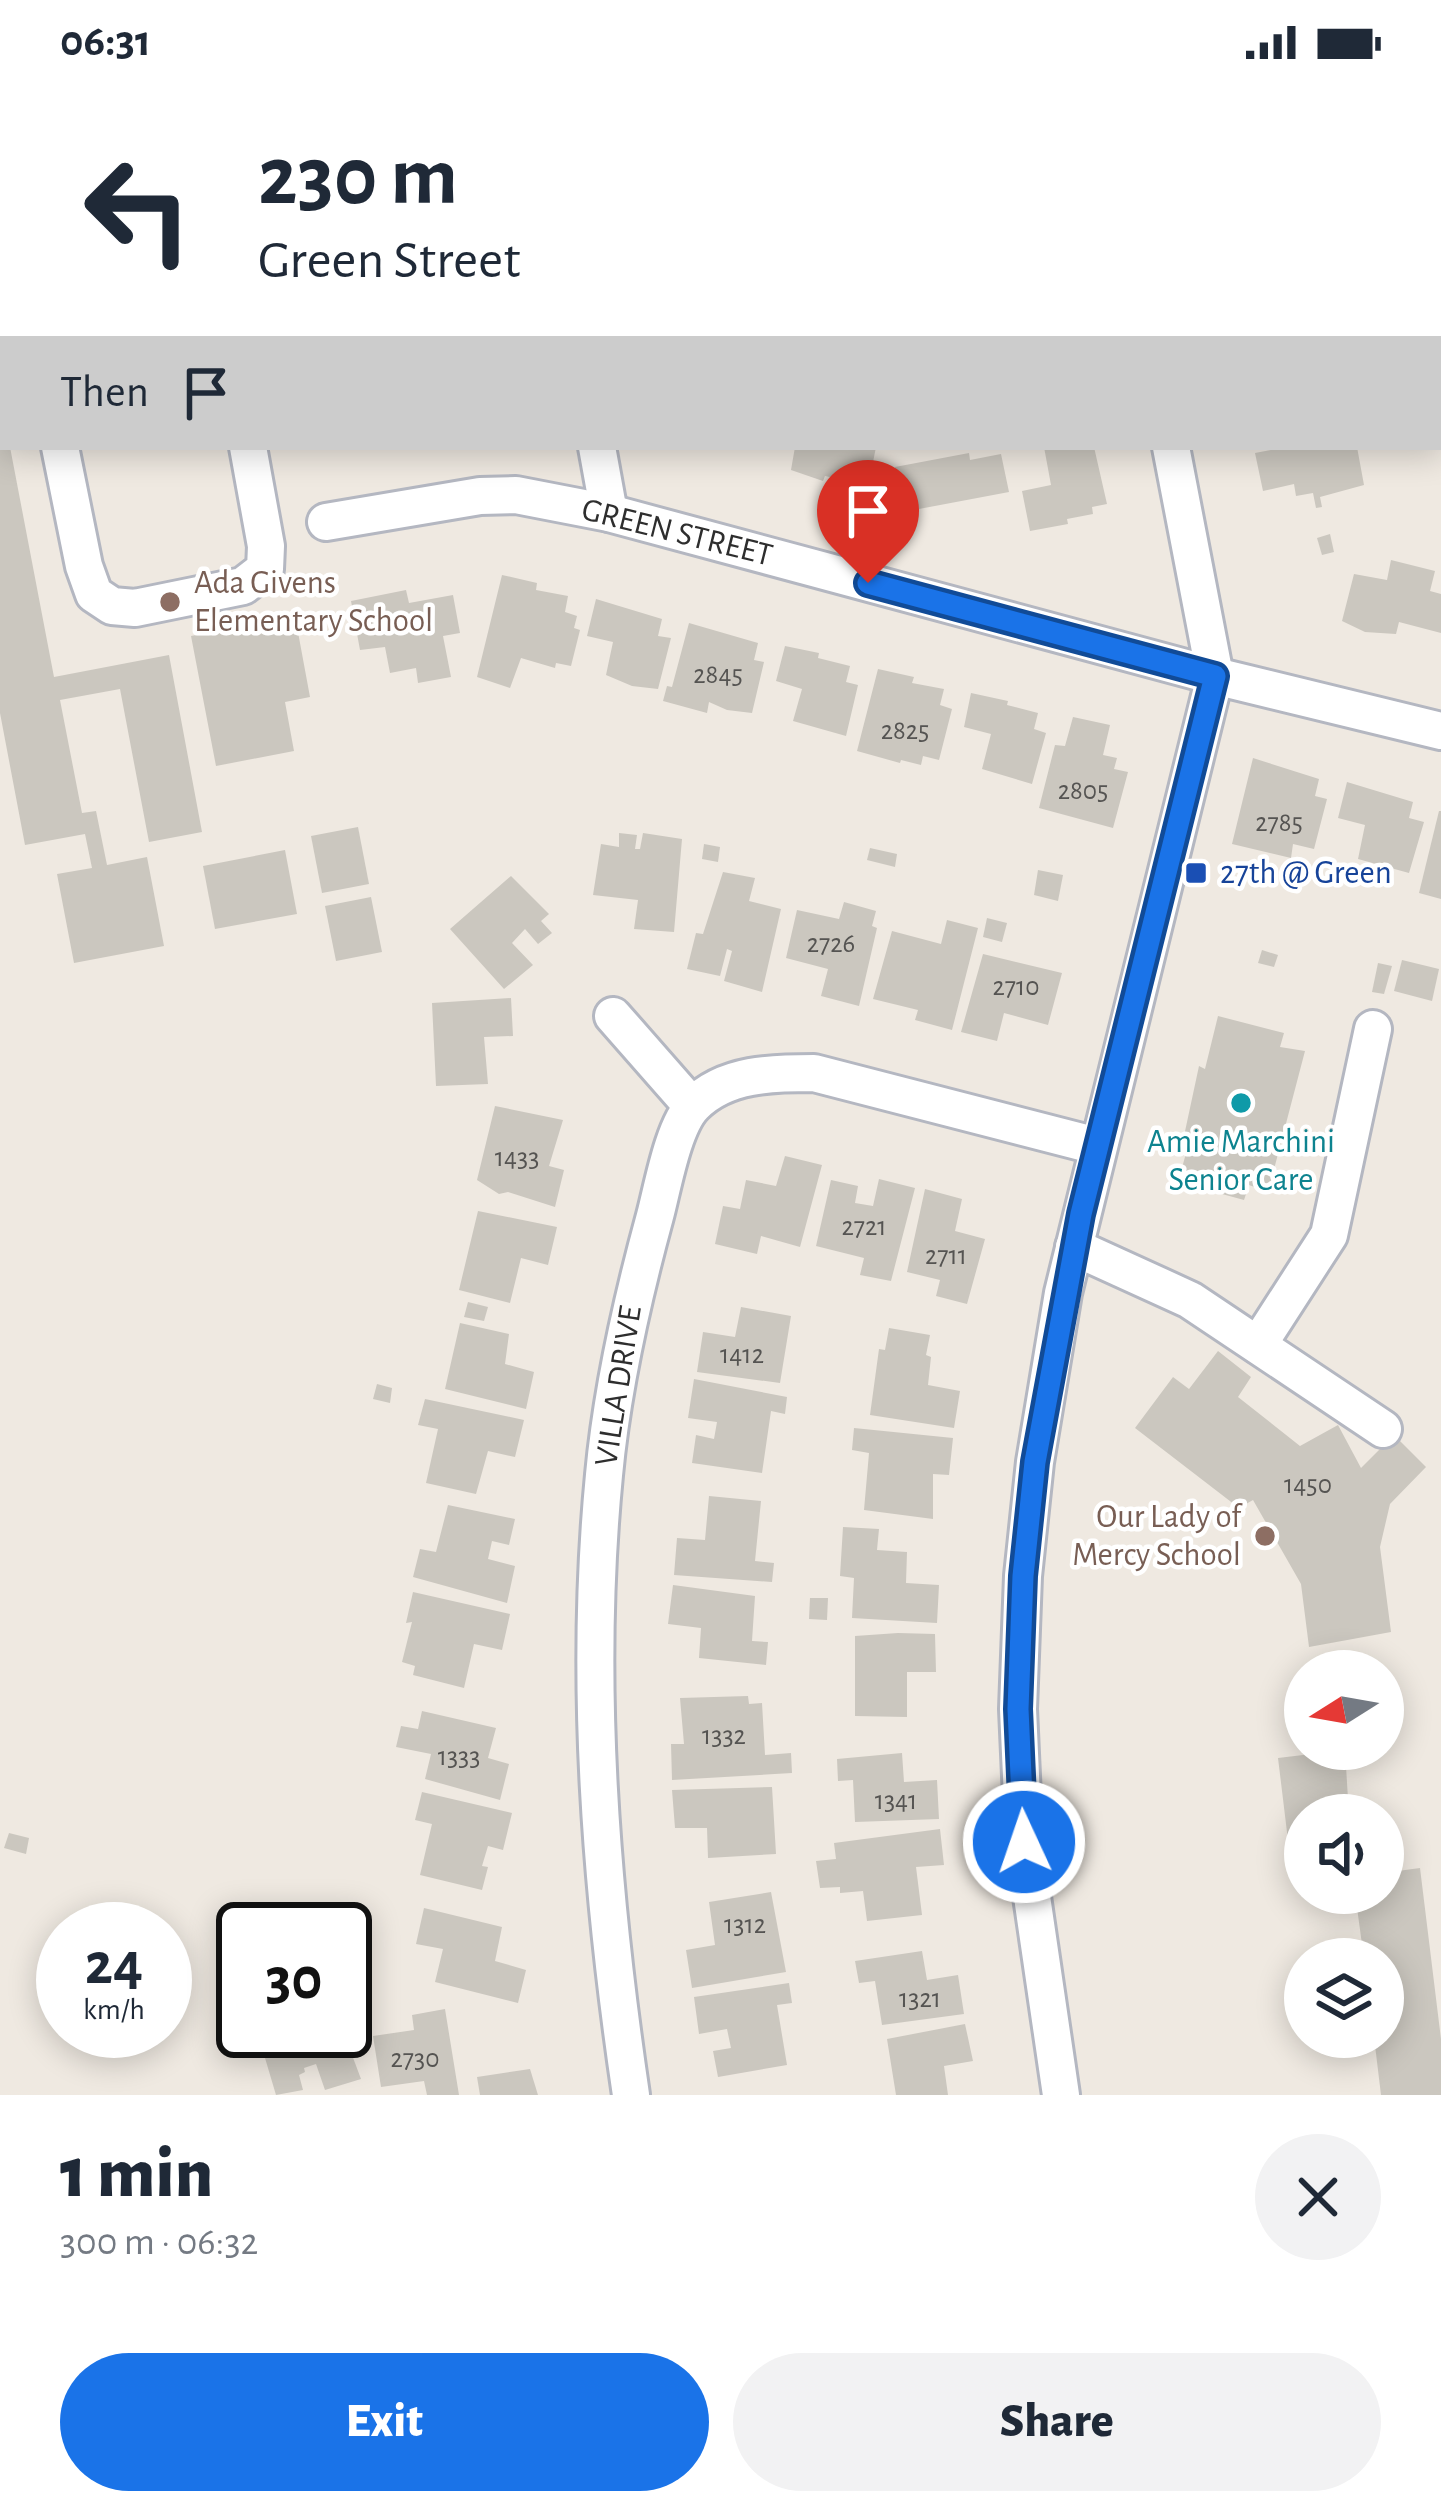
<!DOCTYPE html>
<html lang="en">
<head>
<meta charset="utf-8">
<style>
  body { margin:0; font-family:"Alegreya Sans",sans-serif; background:#f2f2f3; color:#1f2937; height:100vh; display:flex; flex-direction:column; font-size:45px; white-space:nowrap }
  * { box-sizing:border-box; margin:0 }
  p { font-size:39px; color:#747a83 }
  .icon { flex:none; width:66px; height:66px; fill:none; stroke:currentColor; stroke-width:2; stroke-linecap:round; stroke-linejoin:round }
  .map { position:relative; height:2011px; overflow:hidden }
  .side { display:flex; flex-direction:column; background:#fff; flex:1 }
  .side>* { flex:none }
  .banner { position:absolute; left:0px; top:0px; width:1443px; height:366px; box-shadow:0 6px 30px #0003; background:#fff; color:#1f2937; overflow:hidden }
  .needle { width:78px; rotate:259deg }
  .tools { position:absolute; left:1284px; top:1566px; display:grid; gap:24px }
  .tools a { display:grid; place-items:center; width:120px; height:120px; border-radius:50%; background:#fff; box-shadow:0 6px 30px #0003; font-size:60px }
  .speed { position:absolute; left:36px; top:1818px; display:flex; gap:24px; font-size:60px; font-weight:700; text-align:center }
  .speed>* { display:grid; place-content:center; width:156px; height:156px; border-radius:50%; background:#fff; box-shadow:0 6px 30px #0003; line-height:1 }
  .speed small { font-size:30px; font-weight:400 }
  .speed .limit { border:6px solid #111; border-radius:18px; background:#fff; color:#111 }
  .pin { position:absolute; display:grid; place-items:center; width:102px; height:102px; color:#fff; margin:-123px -51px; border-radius:50% 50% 50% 0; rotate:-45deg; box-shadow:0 0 12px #0007 }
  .pin .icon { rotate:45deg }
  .me { position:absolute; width:132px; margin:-66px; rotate:357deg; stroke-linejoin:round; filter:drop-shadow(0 0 9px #0008) }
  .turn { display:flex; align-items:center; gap:42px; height:252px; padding:0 60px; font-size:54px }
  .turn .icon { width:156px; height:156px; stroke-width:2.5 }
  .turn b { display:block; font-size:84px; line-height:102px }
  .then { display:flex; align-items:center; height:114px; padding:0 60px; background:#0003; gap:24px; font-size:45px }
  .round { display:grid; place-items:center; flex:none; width:126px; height:126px; border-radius:63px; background:#f2f2f3 }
  .head { display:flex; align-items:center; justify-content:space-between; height:204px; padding:0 60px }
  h1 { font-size:72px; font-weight:800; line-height:90px }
  .action { display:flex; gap:24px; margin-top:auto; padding:24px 60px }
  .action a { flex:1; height:138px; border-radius:72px; background:#1a73e8; color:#fff; font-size:48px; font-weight:800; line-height:138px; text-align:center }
  .action a+a { background:#f2f2f3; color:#1f2937 }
  .status { display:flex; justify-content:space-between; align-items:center; height:84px; padding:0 60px; background:#fff; direction:ltr }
  .status svg { height:33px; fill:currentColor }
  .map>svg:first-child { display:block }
  .green { fill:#b6e59e }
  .building { fill:#cbc7bf }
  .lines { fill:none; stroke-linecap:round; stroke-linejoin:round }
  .minor-casing { stroke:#b4b7c1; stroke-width:42 }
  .minor { stroke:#fff; stroke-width:36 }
  .route-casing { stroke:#114b97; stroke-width:30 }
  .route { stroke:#1a73e8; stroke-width:21 }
  .education-dot { fill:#8d6e63; stroke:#fff; stroke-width:4.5 }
  .transit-dot { fill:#1a4fb4; stroke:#fff; stroke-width:4.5 }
  .culture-dot { fill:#0f9aa8; stroke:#fff; stroke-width:4.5 }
  .labels { text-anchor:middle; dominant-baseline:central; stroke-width:9; stroke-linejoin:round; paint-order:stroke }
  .number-label { font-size:27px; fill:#555452 }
  .street-label { font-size:33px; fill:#2e2e2e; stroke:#fff }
  .education-label { font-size:33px; fill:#785e54; stroke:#fff; text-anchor:start }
  .transit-label { font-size:33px; fill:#164399; stroke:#fff; text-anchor:start }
  .culture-label { font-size:33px; fill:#0d838f; stroke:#fff }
</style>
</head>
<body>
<div class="status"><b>06:31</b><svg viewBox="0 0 49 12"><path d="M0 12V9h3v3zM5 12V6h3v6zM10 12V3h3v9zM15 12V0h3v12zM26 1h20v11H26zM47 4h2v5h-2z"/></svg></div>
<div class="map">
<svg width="1441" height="2011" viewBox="0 0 1441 2011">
  <rect width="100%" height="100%" fill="#efe9e1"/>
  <path class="green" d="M0,0L124,3H3V291Z"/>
  <g class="building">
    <path d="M0,363H10L54,593L169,571L202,748L149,758L120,605L60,616L82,729L96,727L107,781L147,773L164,862L74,879L57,790L92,784L85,750L25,761L0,629Z"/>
    <path d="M795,363H876L873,378L881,380L874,422L839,416L843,396L825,392L823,397L791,386Z"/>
    <path d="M1044,363H1094L1107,420L1092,423L1093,430L1067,435L1068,440L1030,447L1022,407L1051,401Z"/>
    <path d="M1286,363H1357L1364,401L1320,413L1322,423L1316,424L1313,409L1296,412L1294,400L1263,407L1255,369Z"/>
    <path d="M969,369L970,376L1001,370L1009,408L903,428L895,383Z"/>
    <path d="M1330,450L1334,468L1322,471L1317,454Z"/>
    <path d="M1391,476L1435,487L1430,507L1441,510V549L1399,538L1396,550L1365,548L1342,537L1354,490L1387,496Z"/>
    <path d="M502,491L537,499L536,506L568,512L565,528L577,532L574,544L580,546L571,582L556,579L555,584L521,574L510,604L477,593Z"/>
    <path d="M406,506L409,519L453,511L460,549L443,552L451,593L418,599L416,584L390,589L385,563L360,566L351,517Z"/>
    <path d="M596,515L662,535L658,552L671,554L658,605L632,602L606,591L613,558L587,552Z"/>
    <path d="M295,532L310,613L285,618L294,667L216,682L191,552Z"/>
    <path d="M689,539L758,559L754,576L764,578L752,629L727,626L709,618L707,629L663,617L667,602L672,603Z"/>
    <path d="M785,562L819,569L818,574L850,582L846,598L858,601L846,652L793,637L802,605L776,597Z"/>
    <path d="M878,585L914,593L912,599L944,605L940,621L952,625L939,676L923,672L921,681L901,676L900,679L857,667Z"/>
    <path d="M971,609L1008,617L1007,621L1038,629L1034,645L1046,649L1032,700L982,685L991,650L964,643Z"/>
    <path d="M1073,633L1110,641L1103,671L1117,674L1114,685L1128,688L1113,744L1039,724L1055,661L1065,662Z"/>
    <path d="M1253,674L1319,695L1315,712L1327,715L1314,765L1293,760L1291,774L1232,760Z"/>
    <path d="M1347,698L1413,718L1409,734L1424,738L1409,789L1358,775L1365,741L1338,734Z"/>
    <path d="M1439,727H1441V815L1419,809Z"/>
    <path d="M358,743L369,800L322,809L311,752Z"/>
    <path d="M619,749L637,751L635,765H640L643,749L682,755L674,848L634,845L638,816L593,811L601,760L619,763Z"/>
    <path d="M704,760L720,763L718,778L702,775Z"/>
    <path d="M870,764L897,770L895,783L867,776Z"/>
    <path d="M285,766L297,830L215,845L203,782Z"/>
    <path d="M1038,786L1063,791L1058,817L1034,811Z"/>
    <path d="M723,788L755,794L749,817L781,825L762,908L724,897L732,867L727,865L720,892L687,885L696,849L703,850Z"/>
    <path d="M511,792L549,830L541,837L552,849L538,860L525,845L512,859L533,881L504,905L450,845Z"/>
    <path d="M371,813L382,868L336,877L325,822Z"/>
    <path d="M844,818L876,827L872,842L877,844L859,922L821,912L828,885L786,874L797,826L839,835Z"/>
    <path d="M987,834L1007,839L1002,858L983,853Z"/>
    <path d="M947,836L978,844L952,946L915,936L918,926L873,915L892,847L941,860Z"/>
    <path d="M1262,866L1278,871L1274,883L1258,879Z"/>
    <path d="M983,870L1062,889L1048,941L1004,929L997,957L961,948Z"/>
    <path d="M1402,876L1439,885L1432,917L1394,907Z"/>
    <path d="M1378,879L1392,882L1384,910L1372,908Z"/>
    <path d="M511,914L513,952L484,953L488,1000L436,1002L432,919Z"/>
    <path d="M1218,932L1284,949L1280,963L1305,967L1268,1108L1249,1101L1244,1116L1178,1098L1190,1055L1184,1052L1199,982L1205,985Z"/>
    <path d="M495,1022L563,1036L549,1082L564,1086L555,1123L508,1108L499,1110L477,1096Z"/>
    <path d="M785,1072L822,1081L800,1163L761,1152L757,1170L715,1160L723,1122L740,1125L746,1096L776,1102Z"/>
    <path d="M879,1095L915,1104L891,1197L860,1191L864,1174L816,1162L831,1096L858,1102L855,1119L873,1122Z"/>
    <path d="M925,1105L962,1115L955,1147L985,1155L967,1220L936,1212L940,1196L907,1188Z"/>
    <path d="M478,1127L557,1143L548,1181L521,1174L510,1219L459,1206Z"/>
    <path d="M468,1218L488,1223L484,1237L464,1233Z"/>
    <path d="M741,1223L791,1232L780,1299L697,1288L703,1248L735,1253Z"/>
    <path d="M460,1239L509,1250L505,1280L534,1288L526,1325L445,1305Z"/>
    <path d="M889,1244L930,1251L926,1271L931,1273L928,1301L960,1307L954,1344L870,1331L879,1265L885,1266Z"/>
    <path d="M1218,1267L1251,1293L1238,1313L1300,1362L1338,1341L1361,1384L1394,1351L1426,1383L1390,1420L1380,1463L1391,1548L1309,1563L1301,1500L1253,1416L1239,1424L1135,1344L1173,1293L1189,1305Z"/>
    <path d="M694,1295L787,1313L785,1330L771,1327L762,1389L692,1379L696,1351L714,1355L717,1338L688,1334Z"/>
    <path d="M377,1300L392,1304L390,1319L373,1315Z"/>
    <path d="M425,1315L524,1336L515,1373L488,1367L476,1410L426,1399L438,1345L418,1341Z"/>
    <path d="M854,1344L953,1354L949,1391L933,1390V1435L864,1426L869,1369L852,1366Z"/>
    <path d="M709,1412L761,1417L755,1477L774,1479L772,1498L674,1491L677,1454L705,1456Z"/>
    <path d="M448,1421L515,1435L509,1461L492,1457L488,1475L515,1482L507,1519L413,1493L420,1465L436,1468Z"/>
    <path d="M843,1443L879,1445L877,1466L907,1468L906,1499L939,1501L937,1539L852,1534L854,1494L840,1492Z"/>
    <path d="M673,1501L755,1512L752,1557L768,1558L766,1581L699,1574L701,1544L668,1540Z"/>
    <path d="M413,1508L510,1530L502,1566L474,1560L464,1604L413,1591L415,1582L402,1578L412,1538L406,1539Z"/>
    <path d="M810,1514H828L827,1536L809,1535Z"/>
    <path d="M898,1549L935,1550L936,1588H907V1633L855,1632V1552Z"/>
    <path d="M748,1612L749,1620L762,1619L765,1671L791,1669L792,1689L672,1696L671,1660H684L680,1614Z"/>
    <path d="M422,1627L496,1644L488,1674L509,1680L500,1716L425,1695L431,1670L396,1663L401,1642L418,1645Z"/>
    <path d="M1345,1666L1349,1731H1305V1779L1291,1781L1278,1674Z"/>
    <path d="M902,1669L904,1698L937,1696L939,1735L855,1738L853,1696L838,1697L837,1675Z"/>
    <path d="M772,1703L776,1770L708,1774L707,1744H675L672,1706Z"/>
    <path d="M422,1708L512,1729L503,1766L488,1762L482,1782L488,1783L482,1806L420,1791L432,1740L415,1736Z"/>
    <path d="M940,1745L944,1781L916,1783L922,1831L867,1837L863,1807L840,1809V1803L820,1804L816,1777L836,1775L834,1759Z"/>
    <path d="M9,1749L29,1754L26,1770L4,1764Z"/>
    <path d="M1420,1784L1441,1955V2011H1381L1374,1953H1383V1875H1364L1355,1809H1383V1789Z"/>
    <path d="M771,1808L786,1888L692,1904L686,1866L715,1861L709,1818Z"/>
    <path d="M424,1824L502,1843L495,1877L526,1886L518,1919L435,1898L443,1865L416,1860Z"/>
    <path d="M922,1867L927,1896L958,1891L964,1930L882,1941L875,1897L859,1899L855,1877Z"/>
    <path d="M789,1899L792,1919L777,1921L787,1981L718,1993L713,1967L731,1964L727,1945L699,1950L694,1913Z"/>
    <path d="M445,1925L459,2011H427L424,1997L381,2003L373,1952L414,1946L412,1931Z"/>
    <path d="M965,1940L973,1977L944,1982L948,2011H896L887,1955Z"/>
    <path d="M257,1947H343L361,1995L325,2006L316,1980L304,1984L305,1988L299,1991L303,2006L276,2011Z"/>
    <path d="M254,1950L258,1965L244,1969L240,1955Z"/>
    <path d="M530,1985L538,2011H480L477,1993Z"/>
  </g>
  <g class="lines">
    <g class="minor-casing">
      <g id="minor">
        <path d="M178,0V3"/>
        <path d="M532,0L533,3"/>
        <path d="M1102,0L1103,3"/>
        <path d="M60,363L84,482L94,510L112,522L135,524L243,502L265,485L266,462L248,363"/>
        <path d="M597,363L609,429"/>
        <path d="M326,438L480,412L516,411L609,429L1215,592L1441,647"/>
        <path d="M613,932L692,1022"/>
        <path d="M1074,1163L1190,1216L1383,1345"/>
        <path d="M1258,1261L1329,1151L1373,945"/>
        <path d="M631,2011C601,1808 584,1596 604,1391C612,1304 632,1216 655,1132C663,1102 673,1042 694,1021C725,989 774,989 814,989L1097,1062"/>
        <path d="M1061,2011L1024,1758L1018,1625L1023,1492L1035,1378L1063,1209L1215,592L1171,363"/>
      </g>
    </g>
    <use href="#minor" class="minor"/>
  </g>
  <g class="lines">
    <g class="route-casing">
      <path id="route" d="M868,499L1215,592L1081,1130L1035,1378L1023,1492L1018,1625L1024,1758"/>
    </g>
    <use href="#route" class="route"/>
  </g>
  <g class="education-dot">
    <circle cx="170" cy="518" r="12"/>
    <circle cx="1265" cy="1452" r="12"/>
  </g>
  <rect class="transit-dot" x="1184" y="777" width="24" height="24" rx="6"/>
  <circle class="culture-dot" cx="1241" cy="1019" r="12"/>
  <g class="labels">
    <g class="number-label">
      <text x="718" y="590">2845</text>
      <text x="905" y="646">2825</text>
      <text x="1083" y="706">2805</text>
      <text x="1279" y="738">2785</text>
      <text x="831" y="859">2726</text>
      <text x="1016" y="902">2710</text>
      <text x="517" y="1073">1433</text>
      <text x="864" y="1142">2721</text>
      <text x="946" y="1171">2711</text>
      <text x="742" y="1270">1412</text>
      <text x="1308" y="1400">1450</text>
      <text x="724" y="1651">1332</text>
      <text x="459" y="1672">1333</text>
      <text x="896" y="1716">1341</text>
      <text x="745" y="1840">1312</text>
      <text x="920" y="1914">1321</text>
      <text x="415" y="1974">2730</text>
    </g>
    <g class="street-label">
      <text transform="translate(677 449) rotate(14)">GREEN STREET</text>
      <text transform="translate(619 1302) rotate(-81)">VILLA DRIVE</text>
    </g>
    <g class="education-label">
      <text x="194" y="499">Ada Givens<tspan x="194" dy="38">Elementary School</tspan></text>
      <text x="1241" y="1433" text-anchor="end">Our Lady of<tspan x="1241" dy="38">Mercy School</tspan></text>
    </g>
    <g class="transit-label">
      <text x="1220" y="789">27th @ Green</text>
    </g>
    <g class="culture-label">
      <text x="1241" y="1058">Amie Marchini<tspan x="1241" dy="38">Senior Care</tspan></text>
    </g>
  </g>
</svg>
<div class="tools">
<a><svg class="needle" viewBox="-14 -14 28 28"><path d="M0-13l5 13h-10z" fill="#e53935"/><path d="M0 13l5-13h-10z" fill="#747a83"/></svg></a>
<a><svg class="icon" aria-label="sound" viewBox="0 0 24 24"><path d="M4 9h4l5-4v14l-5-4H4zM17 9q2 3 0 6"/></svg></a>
<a><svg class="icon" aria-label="layers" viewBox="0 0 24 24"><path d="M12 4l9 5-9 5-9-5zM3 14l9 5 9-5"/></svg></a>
</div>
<div class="speed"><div>24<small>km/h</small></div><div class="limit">30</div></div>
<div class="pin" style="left:868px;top:499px;background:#d93025"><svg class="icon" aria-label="arrive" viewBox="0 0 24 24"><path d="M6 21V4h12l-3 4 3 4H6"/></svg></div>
<svg class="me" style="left:1024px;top:1758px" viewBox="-20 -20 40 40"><circle r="17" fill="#1a73e8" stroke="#fff" stroke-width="3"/><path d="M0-11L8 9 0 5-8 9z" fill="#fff"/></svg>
<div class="banner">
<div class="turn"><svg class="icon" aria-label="left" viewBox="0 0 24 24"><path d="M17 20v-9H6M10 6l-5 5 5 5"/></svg><div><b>230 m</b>Green Street</div></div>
<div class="then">Then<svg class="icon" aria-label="arrive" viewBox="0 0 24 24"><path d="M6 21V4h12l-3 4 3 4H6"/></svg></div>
</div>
</div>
<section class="side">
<div class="head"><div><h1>1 min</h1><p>300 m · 06:32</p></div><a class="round"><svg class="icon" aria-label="close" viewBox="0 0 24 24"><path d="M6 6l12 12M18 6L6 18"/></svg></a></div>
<div class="action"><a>Exit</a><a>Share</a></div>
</section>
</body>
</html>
